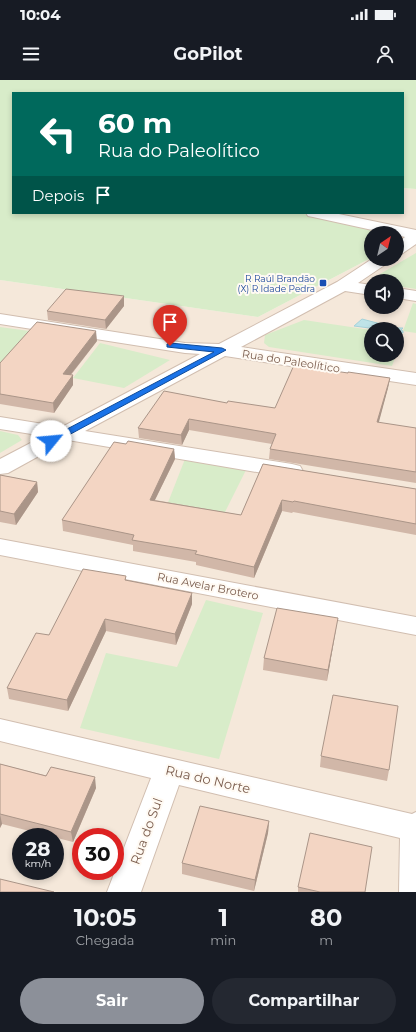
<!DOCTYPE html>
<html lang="pt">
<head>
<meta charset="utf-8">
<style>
  body { margin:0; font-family:Montserrat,sans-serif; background:#242831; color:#f1f3f6; height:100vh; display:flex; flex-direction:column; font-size:15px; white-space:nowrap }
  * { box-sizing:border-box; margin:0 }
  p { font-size:13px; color:#9ea1a6 }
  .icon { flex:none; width:22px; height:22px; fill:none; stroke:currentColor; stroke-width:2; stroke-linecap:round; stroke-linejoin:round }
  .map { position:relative; height:812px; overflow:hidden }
  .side { display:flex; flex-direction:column; background:#171b24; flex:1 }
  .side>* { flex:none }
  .banner { position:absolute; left:12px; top:12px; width:392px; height:122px; border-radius:0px; box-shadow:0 2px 6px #0003; background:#00695c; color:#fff; overflow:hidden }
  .needle { width:26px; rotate:35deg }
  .tools { position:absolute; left:364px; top:146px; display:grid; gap:8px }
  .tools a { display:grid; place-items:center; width:40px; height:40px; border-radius:50%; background:#171b24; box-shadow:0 2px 6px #0003; font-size:20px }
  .speed { position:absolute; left:12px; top:748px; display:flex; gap:8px; font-size:20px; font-weight:700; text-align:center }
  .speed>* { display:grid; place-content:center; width:52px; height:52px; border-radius:50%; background:#171b24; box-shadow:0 2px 6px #0003; line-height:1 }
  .speed small { font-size:10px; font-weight:400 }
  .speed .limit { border:6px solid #d22; background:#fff; color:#111 }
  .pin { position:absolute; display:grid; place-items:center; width:34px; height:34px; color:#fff; margin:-41px -17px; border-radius:50% 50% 50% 0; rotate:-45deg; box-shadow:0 0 4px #0007 }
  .pin .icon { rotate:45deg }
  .me { position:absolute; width:44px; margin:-22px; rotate:62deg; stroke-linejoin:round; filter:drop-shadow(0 0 3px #0008) }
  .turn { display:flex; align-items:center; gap:14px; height:84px; padding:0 20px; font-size:18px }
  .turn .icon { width:52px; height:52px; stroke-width:2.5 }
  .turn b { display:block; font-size:28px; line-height:34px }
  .then { display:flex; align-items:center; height:38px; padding:0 20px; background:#0003; gap:8px; font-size:15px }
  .eta { display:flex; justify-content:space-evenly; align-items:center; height:68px; text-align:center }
  .eta b { font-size:24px; font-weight:700; line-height:28px }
  .primary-button { display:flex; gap:8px; margin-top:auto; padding:8px 20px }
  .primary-button a { flex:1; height:46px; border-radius:24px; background:#8c9099; color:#fff; font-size:16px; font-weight:700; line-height:46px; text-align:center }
  .primary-button a+a { background:#242831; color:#f1f3f6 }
  .status { display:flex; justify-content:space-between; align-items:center; height:28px; padding:0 20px; background:#171b24; direction:ltr }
  .status svg { height:11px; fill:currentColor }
  header { display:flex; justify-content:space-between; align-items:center; height:52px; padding:0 20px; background:#171b24; font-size:18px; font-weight:700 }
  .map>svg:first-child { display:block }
  .residential { fill:#f5e8da; fill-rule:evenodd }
  .green { fill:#d8ecc9 }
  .water { fill:#bfe3e8; stroke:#a5d3da }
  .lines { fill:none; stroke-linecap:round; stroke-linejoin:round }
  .street-casing { stroke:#d1beb0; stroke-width:2 }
  .street { fill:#fff; fill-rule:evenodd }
  .wall { fill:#d1b7a8 }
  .shaded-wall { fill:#aa9588 }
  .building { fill:#f3d5c3; stroke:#aa9588 }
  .route { fill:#1a73e8; stroke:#114b97 }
  .transit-dot { fill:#1a4fb4; stroke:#fffaf3; stroke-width:1.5 }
  .labels { text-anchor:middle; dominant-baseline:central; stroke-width:4; stroke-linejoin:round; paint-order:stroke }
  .far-transit-label { font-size:9px; fill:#164399; stroke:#fffaf3; text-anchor:end }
  .street-label { font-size:11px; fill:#7a5c4d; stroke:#fffaf3 }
  .near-street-label { font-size:13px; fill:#7a5c4d; stroke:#fffaf3 }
</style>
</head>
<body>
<div class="status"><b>10:04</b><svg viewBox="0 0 49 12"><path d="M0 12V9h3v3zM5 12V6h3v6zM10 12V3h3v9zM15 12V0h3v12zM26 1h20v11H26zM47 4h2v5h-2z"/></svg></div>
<header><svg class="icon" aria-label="menu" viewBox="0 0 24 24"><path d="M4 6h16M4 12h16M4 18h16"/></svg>GoPilot<svg class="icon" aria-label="person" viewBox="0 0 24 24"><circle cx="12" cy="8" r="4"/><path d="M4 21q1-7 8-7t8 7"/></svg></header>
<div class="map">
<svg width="416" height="812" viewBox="0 0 416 812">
  <rect width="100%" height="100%" fill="#fdf6ec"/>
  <path class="residential" d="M403,108L416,109V812H0V200L258,237L371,178V179H397V153H382L300,133H403ZM371,201H397V227H371ZM371,249H397V275H371ZM21,757H55V791H21ZM81,757H115V791H81Z"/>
  <g class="green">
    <path d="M0,0H416V109L403,108V13H13V133H300L382,153H371V178L258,237L0,200Z"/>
    <path d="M416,173V209L397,206V201H381L380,199V194Z"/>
    <path d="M413,223L416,224V253L403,251Z"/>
    <path d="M304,240L371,250V275H396L392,286L269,267L264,263L265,255Z"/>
    <path d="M0,247L37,252L0,286Z"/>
    <path d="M100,263L170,280L124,308L73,298Z"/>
    <path d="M0,351L18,355L22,360L0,373Z"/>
    <path d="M185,379L247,388L224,434L167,425Z"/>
    <path d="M206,520L263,533L219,679L80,648L106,573L177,587Z"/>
  </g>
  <path class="water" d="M362,239L396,248H403L401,250L403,251V253L397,252V249H377L354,246Z"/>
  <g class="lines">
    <g class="street-casing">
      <g id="street">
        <path d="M306,133H334L416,150V164L403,173L397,175V163L405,157L397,155V153H386L313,137L308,136Z"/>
        <path d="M372,179H391L389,182L358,203L371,205V215L345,211L241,267L416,293V305L225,276L85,351L292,384L300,386L303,391L300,396L292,398L68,360L8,393L0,394V379L44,356L0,349V337L62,347L200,274L185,273L0,244V234L185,263L219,264L337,202Z"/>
        <path d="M397,208L416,211V221L397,218Z"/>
        <path d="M0,459L416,537V555L0,475Z"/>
        <path d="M0,639L412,734L416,732V812H399L400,758L179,705L141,812H107L151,698L0,661Z"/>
      </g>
    </g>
    <use href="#street" class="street"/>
  </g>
  <g class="wall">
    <path d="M124,216V226L106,249L48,240L47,231Z"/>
    <path d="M97,261L71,295H73V305L54,333L0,324V283Z"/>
    <path d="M348,293L390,298L388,308L378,343L416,348V403L269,379L270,369L272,364L189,350L182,365L139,358L138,348L227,323L275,328Z"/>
    <path d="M126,364L174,369L175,379L155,420L241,435L263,384L416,409V455L293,432L292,433L282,431L254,498L196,485V482L133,471V465L63,451L62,440Z"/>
    <path d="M0,395L37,402L38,412L16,445L0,442Z"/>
    <path d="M126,496V500L192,524L176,565L106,551L68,631L9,619L7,608L49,555Z"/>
    <path d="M336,549L327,601L263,590L264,578Z"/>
    <path d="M321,676L389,690L387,701L320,687Z"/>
    <path d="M0,684L96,708L73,762L2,744L0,748Z"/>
    <path d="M269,741L268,753L254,811L182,794V783Z"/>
    <path d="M298,807L365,812H298Z"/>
  </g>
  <g class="shaded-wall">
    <path d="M124,216V226L106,249L105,240Z"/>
    <path d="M96,251L97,261L64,303L63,294Z"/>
    <path d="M73,295V305L54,333L53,323Z"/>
    <path d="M390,298L388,308L376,353L377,342Z"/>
    <path d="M189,339V350L182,365L181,355Z"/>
    <path d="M174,369L175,379L150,430V420Z"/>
    <path d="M37,402L38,412L16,445L14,434Z"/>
    <path d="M282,420V431L254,498V487Z"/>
    <path d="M192,513V524L176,565L175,554Z"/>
    <path d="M338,538L336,549L327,601L328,590Z"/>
    <path d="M105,539L106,551L68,631L67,620Z"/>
    <path d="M95,697L96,708L73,762L71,752Z"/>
    <path d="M0,734L2,744L0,748Z"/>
    <path d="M269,741L268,753L254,811L255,800Z"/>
  </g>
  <g class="building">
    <path d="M66,209L124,216L105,240L47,231Z"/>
    <path d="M37,242L96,251L63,294L73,295L53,323L0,314V283Z"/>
    <path d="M294,285L348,293V292L390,298L377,342L416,348V392L270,369L276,354L189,339L181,355L138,348L164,311L227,323L228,321L275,328Z"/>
    <path d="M128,361L174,369L150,420L241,435L263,384L416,409V444L294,421L293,422L282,420L254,487L195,474L197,471L132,460L134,455L62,440L114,362L126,364Z"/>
    <path d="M0,395L37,402L14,434L0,431Z"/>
    <path d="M83,489L126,496L125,500L192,513L175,554L105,539L67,620L7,608L36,553L49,555Z"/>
    <path d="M277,528L338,538L328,590L264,578Z"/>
    <path d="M333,615L398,626L389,690L321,676Z"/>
    <path d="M0,684L46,696L51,687L95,697L71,752L0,734Z"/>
    <path d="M200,726L269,741L255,800L182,783Z"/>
    <path d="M310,753L372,767L365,812H320L298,807Z"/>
    <path d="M0,799L54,812H0Z"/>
  </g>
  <path class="route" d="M170,263L222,268L226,270L54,363H48L47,361L48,359L214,272L167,267V264Z"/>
  <rect class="transit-dot" x="319" y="199" width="8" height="8" rx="2"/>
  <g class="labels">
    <g class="far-transit-label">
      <text x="315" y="198">R Raúl Brandão<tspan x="315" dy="10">(X) R Idade Pedra</tspan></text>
    </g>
    <g class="street-label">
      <text transform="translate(291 281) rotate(9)">Rua do Paleolítico</text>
      <text transform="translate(208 506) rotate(11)">Rua Avelar Brotero</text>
    </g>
    <g class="near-street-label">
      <text transform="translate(208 699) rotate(13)">Rua do Norte</text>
      <text transform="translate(146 751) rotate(-70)">Rua do Sul</text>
    </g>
  </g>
</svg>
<div class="tools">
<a><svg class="needle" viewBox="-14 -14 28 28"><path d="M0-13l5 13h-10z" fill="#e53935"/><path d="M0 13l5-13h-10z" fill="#9ea1a6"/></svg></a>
<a><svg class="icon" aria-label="sound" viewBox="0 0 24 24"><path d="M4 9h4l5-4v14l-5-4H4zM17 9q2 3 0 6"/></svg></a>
<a><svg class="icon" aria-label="search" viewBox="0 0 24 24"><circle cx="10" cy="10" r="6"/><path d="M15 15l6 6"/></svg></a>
</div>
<div class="speed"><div>28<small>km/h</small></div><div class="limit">30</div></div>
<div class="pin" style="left:170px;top:266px;background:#d93025"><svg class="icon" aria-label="arrive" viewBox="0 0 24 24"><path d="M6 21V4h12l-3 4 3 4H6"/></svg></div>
<svg class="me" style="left:51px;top:361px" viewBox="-20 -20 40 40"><circle r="19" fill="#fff"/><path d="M0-13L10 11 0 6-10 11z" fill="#1a73e8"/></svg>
<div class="banner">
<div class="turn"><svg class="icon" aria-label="left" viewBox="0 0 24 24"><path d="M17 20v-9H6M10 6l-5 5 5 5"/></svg><div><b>60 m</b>Rua do Paleolítico</div></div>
<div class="then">Depois<svg class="icon" aria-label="arrive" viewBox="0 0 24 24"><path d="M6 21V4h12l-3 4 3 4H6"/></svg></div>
</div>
</div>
<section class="side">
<div class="eta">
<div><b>10:05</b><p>Chegada</p></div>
<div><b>1</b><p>min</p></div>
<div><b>80</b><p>m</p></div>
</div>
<div class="primary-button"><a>Sair</a><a>Compartilhar</a></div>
</section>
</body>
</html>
